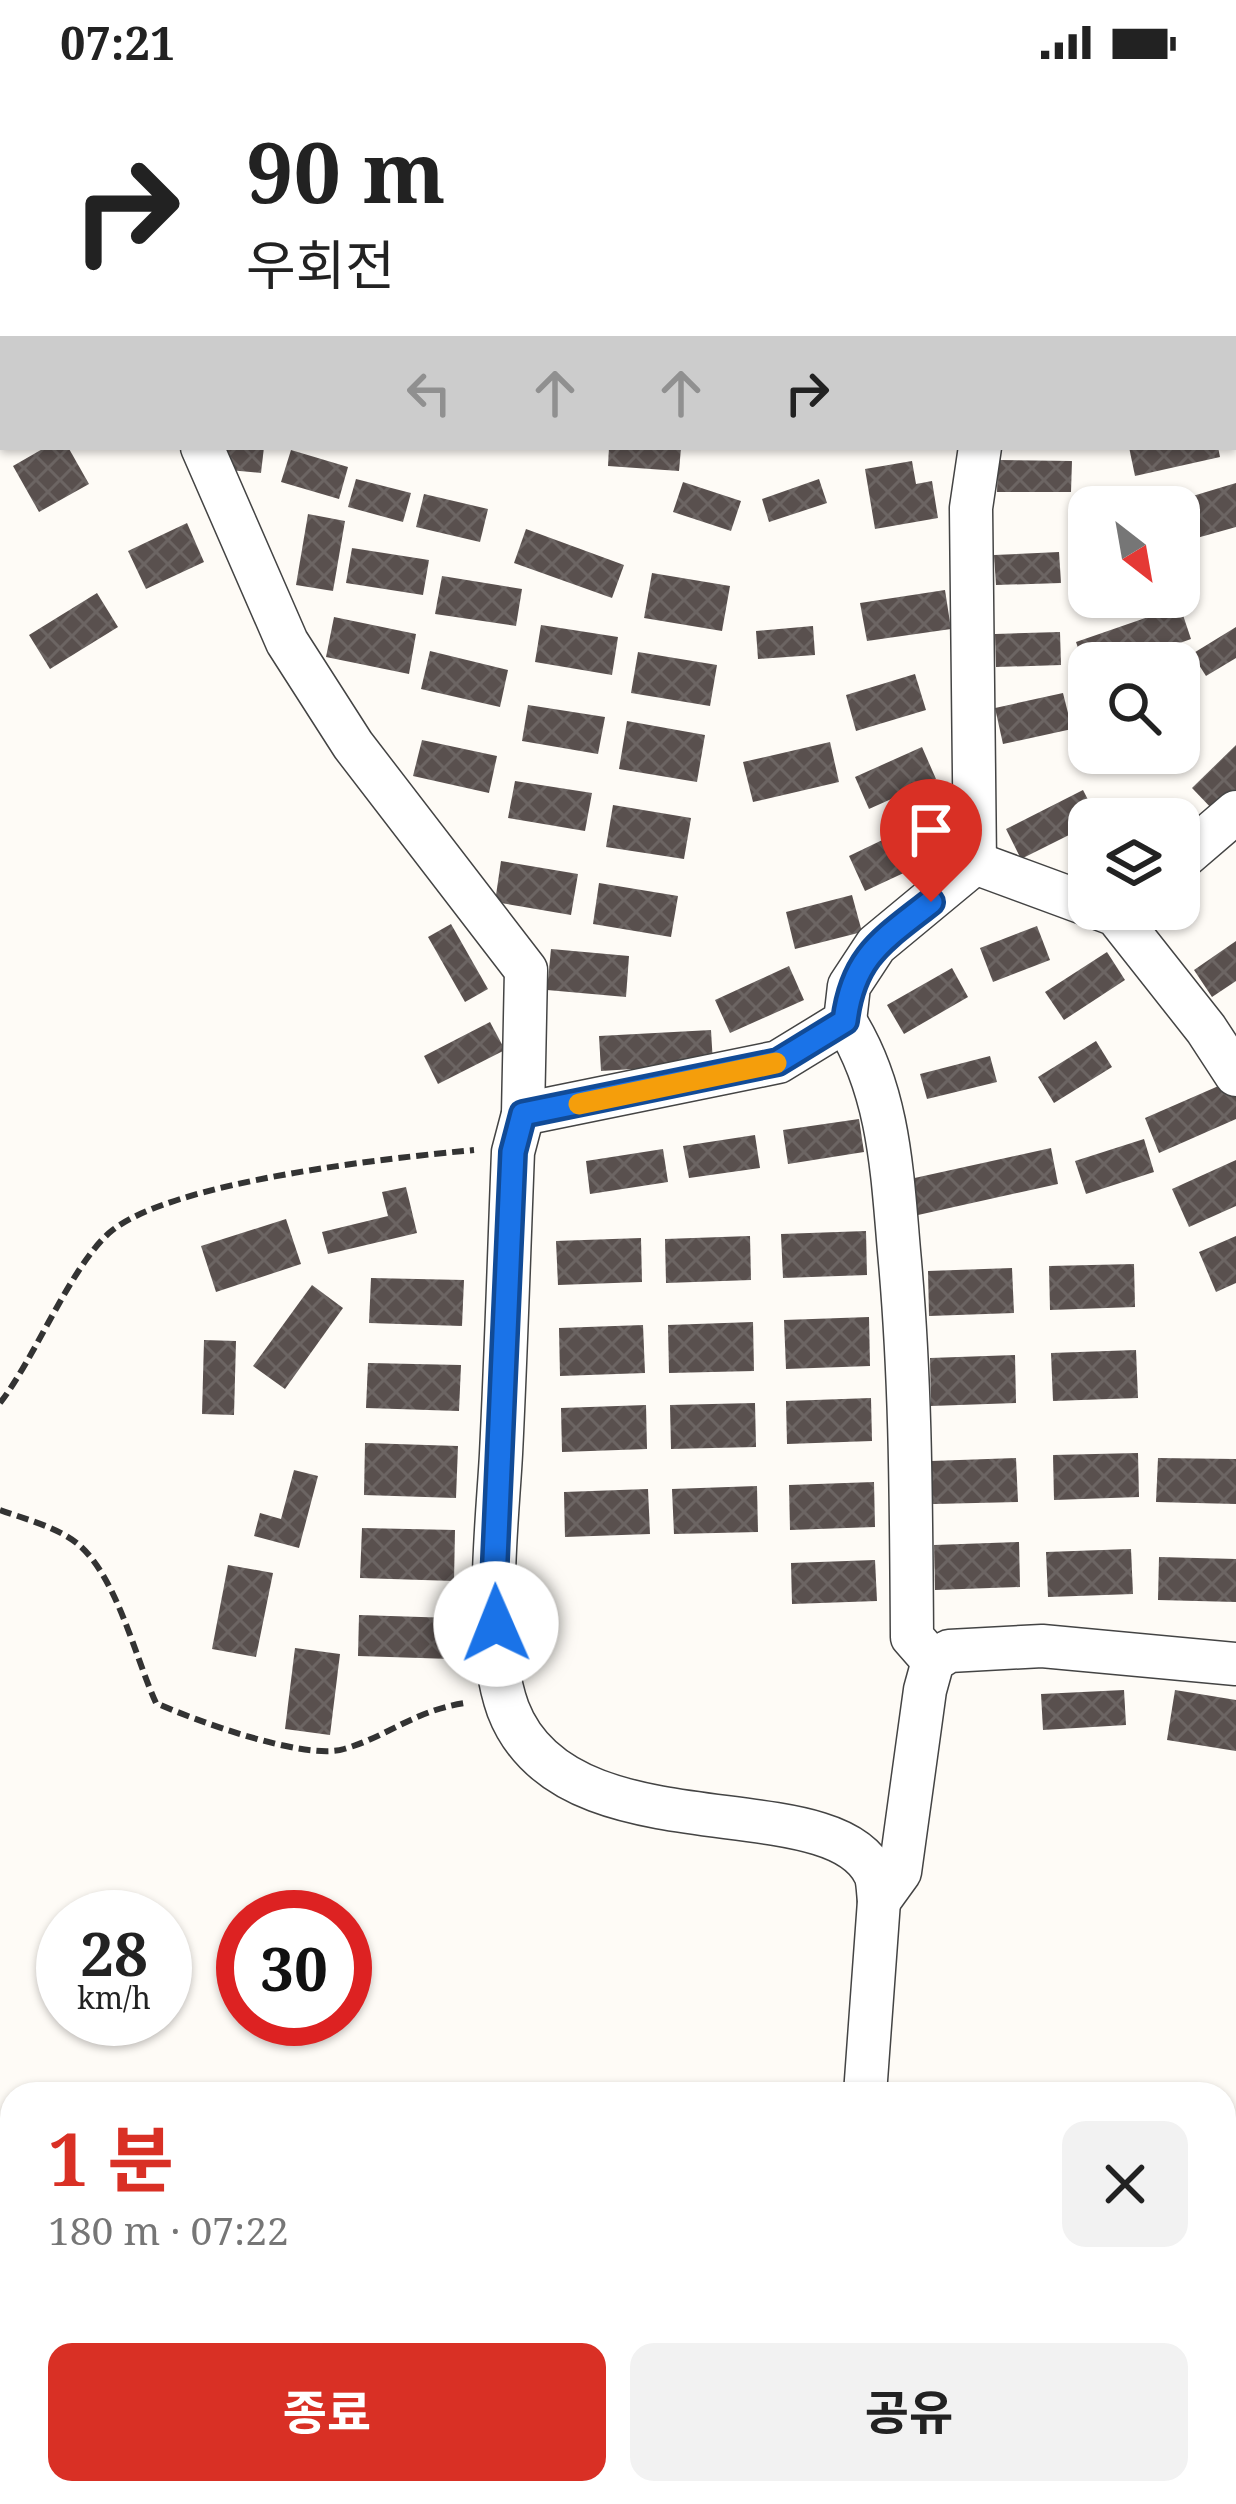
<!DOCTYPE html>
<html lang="ko">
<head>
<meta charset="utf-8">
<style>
  body { margin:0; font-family:"Noto Serif","Noto Sans KR",serif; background:#f2f2f2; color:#222; height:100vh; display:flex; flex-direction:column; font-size:45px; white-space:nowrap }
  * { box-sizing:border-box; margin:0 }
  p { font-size:39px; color:#767676 }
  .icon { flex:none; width:66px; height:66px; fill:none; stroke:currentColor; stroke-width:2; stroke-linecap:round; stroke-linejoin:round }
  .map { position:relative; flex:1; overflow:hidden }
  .details { position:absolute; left:0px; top:1998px; width:1236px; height:423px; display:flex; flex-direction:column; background:#fff; border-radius:36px 36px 0 0; box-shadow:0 3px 9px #0004 }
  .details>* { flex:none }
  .top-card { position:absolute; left:0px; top:0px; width:1236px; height:366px; box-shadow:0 3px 9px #0004; background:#fff; color:#222; overflow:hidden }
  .needle { width:78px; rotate:149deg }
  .controls { position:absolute; left:1068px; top:402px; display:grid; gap:24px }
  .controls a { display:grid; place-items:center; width:132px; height:132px; border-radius:24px; background:#fff; box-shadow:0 3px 9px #0004; font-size:60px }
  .speed { position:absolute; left:36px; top:1806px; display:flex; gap:24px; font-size:60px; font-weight:700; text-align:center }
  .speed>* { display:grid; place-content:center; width:156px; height:156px; border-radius:50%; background:#fff; box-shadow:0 3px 9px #0004; line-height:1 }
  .speed small { font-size:30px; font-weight:400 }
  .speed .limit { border:18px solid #d22; background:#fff; color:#111 }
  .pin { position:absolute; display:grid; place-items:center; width:102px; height:102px; color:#fff; margin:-123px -51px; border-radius:50% 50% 50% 0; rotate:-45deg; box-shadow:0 0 12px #0007 }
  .pin .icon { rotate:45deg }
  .me { position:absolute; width:132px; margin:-66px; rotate:359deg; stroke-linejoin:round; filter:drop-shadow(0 0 9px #0008) }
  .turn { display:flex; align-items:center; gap:42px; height:252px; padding:0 48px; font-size:54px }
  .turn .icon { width:156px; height:156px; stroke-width:2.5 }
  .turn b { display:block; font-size:84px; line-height:102px }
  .lanes { display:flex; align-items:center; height:114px; padding:0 48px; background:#0003; justify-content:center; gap:60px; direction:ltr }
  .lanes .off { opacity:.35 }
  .round { display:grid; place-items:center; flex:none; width:126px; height:126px; border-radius:24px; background:#f2f2f2 }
  .overview { display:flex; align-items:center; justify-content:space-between; height:204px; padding:0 48px }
  h1 { font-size:72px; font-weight:700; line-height:90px; color:#d93025 }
  .cta { display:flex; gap:24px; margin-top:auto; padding:24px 48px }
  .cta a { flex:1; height:138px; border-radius:24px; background:#d93025; color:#fff; font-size:48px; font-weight:700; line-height:138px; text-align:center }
  .cta a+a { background:#f2f2f2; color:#222 }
  .status { display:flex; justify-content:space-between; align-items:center; height:84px; padding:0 60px; background:#fff; direction:ltr }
  .status svg { height:33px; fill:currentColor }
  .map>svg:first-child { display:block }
  .building { fill:url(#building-cross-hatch) }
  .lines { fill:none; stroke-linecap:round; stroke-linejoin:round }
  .minor-casing { stroke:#444; stroke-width:45 }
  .path { stroke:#333; stroke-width:6; stroke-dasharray:12 6; stroke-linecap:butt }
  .minor { stroke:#fff; stroke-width:42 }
  .route-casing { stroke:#114b97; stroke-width:30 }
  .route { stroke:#1a73e8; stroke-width:21 }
  .slow { stroke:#f59e0b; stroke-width:21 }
</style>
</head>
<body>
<div class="status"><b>07:21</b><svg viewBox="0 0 49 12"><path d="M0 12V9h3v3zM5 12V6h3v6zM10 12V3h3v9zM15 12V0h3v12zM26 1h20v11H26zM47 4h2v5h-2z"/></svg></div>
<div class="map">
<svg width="1236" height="2420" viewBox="0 0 1236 2420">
  <defs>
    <pattern id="building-cross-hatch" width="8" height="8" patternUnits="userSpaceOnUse" patternTransform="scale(3)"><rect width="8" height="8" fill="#59504e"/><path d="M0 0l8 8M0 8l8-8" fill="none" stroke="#6c6563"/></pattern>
  </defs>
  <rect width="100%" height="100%" fill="#fefbf6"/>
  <g class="building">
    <path d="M46,363H68L89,400L39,428L13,382Z"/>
    <path d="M220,363H264L261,389L218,385Z"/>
    <path d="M609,363L681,364L679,387L608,382Z"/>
    <path d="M1129,363H1218L1220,373L1135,392Z"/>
    <path d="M291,366L348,383L339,415L281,398Z"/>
    <path d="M998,376L1072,377L1071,408H997Z"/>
    <path d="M912,377L916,400L932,397L938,434L875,445L865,385Z"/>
    <path d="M356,395L411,409L403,438L348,423Z"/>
    <path d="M819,395L827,419L769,438L762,415Z"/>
    <path d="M683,398L741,417L731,447L673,428Z"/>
    <path d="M1236,399V443L1179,459V423H1156Z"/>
    <path d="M424,410L488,425L480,458L416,443Z"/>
    <path d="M308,430L345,437L333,507L296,501Z"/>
    <path d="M187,439L204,478L146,505L128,467Z"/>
    <path d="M526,445L624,481L612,514L514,479Z"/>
    <path d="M352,464L429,476L423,511L346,499Z"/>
    <path d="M1059,468L1061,499L996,501L994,471Z"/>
    <path d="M652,489L730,502L722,547L644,534Z"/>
    <path d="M442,492L522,505L516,542L435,530Z"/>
    <path d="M945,506L951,545L867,557L860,519Z"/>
    <path d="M97,509L118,543L50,585L29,551Z"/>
    <path d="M1180,522L1191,555L1124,579H1089L1088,593L1076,558Z"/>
    <path d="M334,533L416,550L409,590L326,573Z"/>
    <path d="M541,541L618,553L612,591L535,578Z"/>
    <path d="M813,542L815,571L758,575L756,547Z"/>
    <path d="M1236,543V574L1206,592L1192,570Z"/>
    <path d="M1060,548L1061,581L996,583L995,550Z"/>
    <path d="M430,567L508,586L500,623L421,605Z"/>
    <path d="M638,568L717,581L710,622L631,609Z"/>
    <path d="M915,590L926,626L856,647L846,611Z"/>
    <path d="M1063,609L1072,645L1003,660L995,624Z"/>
    <path d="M528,621L605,633L598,670L522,657Z"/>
    <path d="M627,637L705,651L697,698L619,685Z"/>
    <path d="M422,656L497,672L489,709L413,692Z"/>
    <path d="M830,658L839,698L753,718L743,678Z"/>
    <path d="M1236,661V707L1215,728L1192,704Z"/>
    <path d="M922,663L936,695L869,725L855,693Z"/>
    <path d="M515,697L592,709L585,747L508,734Z"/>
    <path d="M1083,706L1098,735H1089V741L1021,775L1006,745Z"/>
    <path d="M613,721L691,734L684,775L606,763Z"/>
    <path d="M1158,723L1168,735H1144Z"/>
    <path d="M922,737L938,773L865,807L849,772Z"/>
    <path d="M501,777L578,790L571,831L495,818Z"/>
    <path d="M599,799L678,812L671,853L593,840Z"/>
    <path d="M852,811L862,848L795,865L786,828Z"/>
    <path d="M451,840L488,905L465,918L428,853Z"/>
    <path d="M1037,842L1050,876L993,898L980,864Z"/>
    <path d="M1236,857V897L1212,913L1194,886Z"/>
    <path d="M551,865L629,872L626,913L547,906Z"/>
    <path d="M1107,868L1125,896L1064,936L1045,908Z"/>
    <path d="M789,882L804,916L730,949L715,916Z"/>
    <path d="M952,884L968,913L904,950L887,921Z"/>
    <path d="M490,938L505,966L438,1000L424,972Z"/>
    <path d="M711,946L713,980L601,987L599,952Z"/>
    <path d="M1096,957L1112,983L1054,1019L1038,993Z"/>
    <path d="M990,972L997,998L927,1015L920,990Z"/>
    <path d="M1230,997L1236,1010V1035L1159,1069L1145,1034Z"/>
    <path d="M859,1035L864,1068L788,1080L783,1046Z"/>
    <path d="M755,1051L760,1084L689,1094L683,1062Z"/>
    <path d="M1144,1055L1154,1088L1086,1110L1075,1077Z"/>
    <path d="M1051,1064L1058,1100L918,1131L910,1095Z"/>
    <path d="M663,1065L668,1098L590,1110L586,1077Z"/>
    <path d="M1236,1076V1122L1189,1143L1172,1105Z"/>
    <path d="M406,1103L417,1149L328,1170L322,1148L388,1132L382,1108Z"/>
    <path d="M286,1135L301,1180L216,1208L201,1162Z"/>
    <path d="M866,1147L867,1191L783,1194L781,1150Z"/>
    <path d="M750,1152L751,1196L666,1199L665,1155Z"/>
    <path d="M1236,1152V1199L1216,1208L1199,1168Z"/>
    <path d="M641,1154L642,1198L558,1201L556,1157Z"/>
    <path d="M1134,1180L1135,1223L1050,1226L1049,1182Z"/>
    <path d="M1012,1184L1014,1229L929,1232L928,1187Z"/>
    <path d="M371,1194L464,1196L462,1242L369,1239Z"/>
    <path d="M312,1201L343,1224L285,1305L253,1282Z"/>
    <path d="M869,1233L870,1282L786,1285L784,1236Z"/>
    <path d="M753,1238L754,1287L669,1289L668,1241Z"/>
    <path d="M643,1241L645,1289L560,1292L559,1244Z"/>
    <path d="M204,1256L236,1257L234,1331L202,1330Z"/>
    <path d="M1136,1266L1138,1314L1053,1317L1051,1269Z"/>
    <path d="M1015,1271L1016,1319L931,1322L930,1274Z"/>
    <path d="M368,1279L461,1281L459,1327L366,1324Z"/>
    <path d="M871,1314L872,1357L787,1360L786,1317Z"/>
    <path d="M755,1319L756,1363L671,1365L670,1321Z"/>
    <path d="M646,1321L647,1365L562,1368L561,1324Z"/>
    <path d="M365,1359L458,1362L456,1414L364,1411Z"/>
    <path d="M1138,1369L1139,1413L1054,1416L1053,1371Z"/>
    <path d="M1016,1374L1018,1418L933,1420L931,1377Z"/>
    <path d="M1158,1374L1236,1375V1420L1156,1418Z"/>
    <path d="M294,1386L318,1392L299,1464L254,1452L260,1429L281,1435Z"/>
    <path d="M874,1398L875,1443L790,1446L789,1401Z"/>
    <path d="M757,1402L758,1448L674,1450L672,1405Z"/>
    <path d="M648,1405L650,1450L565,1453L564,1408Z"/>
    <path d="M362,1444L455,1446L454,1497L360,1494Z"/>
    <path d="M1019,1458L1020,1503L935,1506L934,1461Z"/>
    <path d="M1131,1465L1133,1510L1048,1513L1046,1468Z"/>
    <path d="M1159,1473L1236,1475V1518L1158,1516Z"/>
    <path d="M875,1476L877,1517L792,1520L791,1479Z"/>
    <path d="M228,1481L273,1489L256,1573L212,1565Z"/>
    <path d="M359,1531L452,1534L451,1575L358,1572Z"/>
    <path d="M295,1564L340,1570L330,1651L285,1645Z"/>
    <path d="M1124,1606L1126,1641L1043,1646L1041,1610Z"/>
    <path d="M1175,1606L1236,1616V1667L1167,1656Z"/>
    <path d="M1224,2228L1236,2240V2308L1224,2296Z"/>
    <path d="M372,2409H385L391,2420H349Z"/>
    <path d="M409,2409H458L435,2420H414Z"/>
    <path d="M545,2409H623L600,2420H550Z"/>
    <path d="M694,2409H746L751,2420H671Z"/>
  </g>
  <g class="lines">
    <g class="minor-casing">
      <g id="minor">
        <path d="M93,0L94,3"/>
        <path d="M0,270L3,269"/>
        <path d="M1233,303H1236"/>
        <path d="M202,363L287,558L353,661L526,886L523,1030L513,1068C509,1169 506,1270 501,1370C497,1444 483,1556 508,1625C565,1775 832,1698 875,1790C878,1797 878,1810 879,1817L865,2010"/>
        <path d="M1179,777L1236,728"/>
        <path d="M975,779L971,424L980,363"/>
        <path d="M975,779L1089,821"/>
        <path d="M1100,825L1116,831L1206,945L1236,991"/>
        <path d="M845,937C889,1007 892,1086 899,1167C911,1295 911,1423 912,1553L933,1577"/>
        <path d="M523,1030L778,978L845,937L849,902L876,861L975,779"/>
        <path d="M879,1817L900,1788L925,1606L933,1577L949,1567L1042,1562L1236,1580"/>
        <path d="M283,2409L289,2420"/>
        <path d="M531,2409L536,2420"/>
        <path d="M782,2409L788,2420"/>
        <path d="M1028,2409L1033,2420"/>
        <path d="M210,2420L232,2409"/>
        <path d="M873,2420L882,2409"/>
      </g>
    </g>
    <g class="path">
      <path d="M0,1319C35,1274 70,1184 109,1149C169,1097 390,1074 474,1066"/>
      <path d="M0,1426C25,1435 57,1443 78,1460C117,1493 135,1573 156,1619C194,1636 305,1677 344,1665C389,1652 413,1627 465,1619"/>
    </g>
    <use href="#minor" class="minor"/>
  </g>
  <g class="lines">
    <g class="route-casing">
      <path id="route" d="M496,1540L494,1498L513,1068L523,1030L778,978L845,937C853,872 883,856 931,818"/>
    </g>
    <use href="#route" class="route"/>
    <path class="slow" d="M579,1020L776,979"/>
  </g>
</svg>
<div class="controls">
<a><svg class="needle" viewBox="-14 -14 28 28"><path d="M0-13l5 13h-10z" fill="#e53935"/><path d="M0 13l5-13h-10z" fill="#767676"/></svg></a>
<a><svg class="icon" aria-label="search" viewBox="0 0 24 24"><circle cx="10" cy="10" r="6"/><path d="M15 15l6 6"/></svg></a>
<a><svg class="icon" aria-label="layers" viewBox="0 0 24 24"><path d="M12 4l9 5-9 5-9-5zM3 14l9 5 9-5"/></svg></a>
</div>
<div class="speed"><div>28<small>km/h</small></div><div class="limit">30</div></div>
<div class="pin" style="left:931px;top:818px;background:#d93025"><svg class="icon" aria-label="arrive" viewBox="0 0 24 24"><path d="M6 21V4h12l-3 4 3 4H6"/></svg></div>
<svg class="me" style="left:496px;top:1540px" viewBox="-20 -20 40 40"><circle r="19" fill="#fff"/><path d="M0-13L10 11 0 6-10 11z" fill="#1a73e8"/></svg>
<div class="top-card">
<div class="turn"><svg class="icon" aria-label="right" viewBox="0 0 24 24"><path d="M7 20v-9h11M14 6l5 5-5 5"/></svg><div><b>90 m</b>우회전</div></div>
<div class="lanes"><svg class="icon off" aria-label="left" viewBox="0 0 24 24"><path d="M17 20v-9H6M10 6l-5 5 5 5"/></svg><svg class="icon off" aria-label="ahead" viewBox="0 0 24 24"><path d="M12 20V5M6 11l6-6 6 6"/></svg><svg class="icon off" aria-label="ahead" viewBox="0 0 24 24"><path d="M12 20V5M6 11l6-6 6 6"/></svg><svg class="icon" aria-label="right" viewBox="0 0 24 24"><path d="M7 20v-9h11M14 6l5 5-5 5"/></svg></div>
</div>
<section class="details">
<div class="overview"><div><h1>1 분</h1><p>180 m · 07:22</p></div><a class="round"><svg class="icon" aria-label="close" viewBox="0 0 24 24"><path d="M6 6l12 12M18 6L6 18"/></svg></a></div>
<div class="cta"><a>종료</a><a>공유</a></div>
</section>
</div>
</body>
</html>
